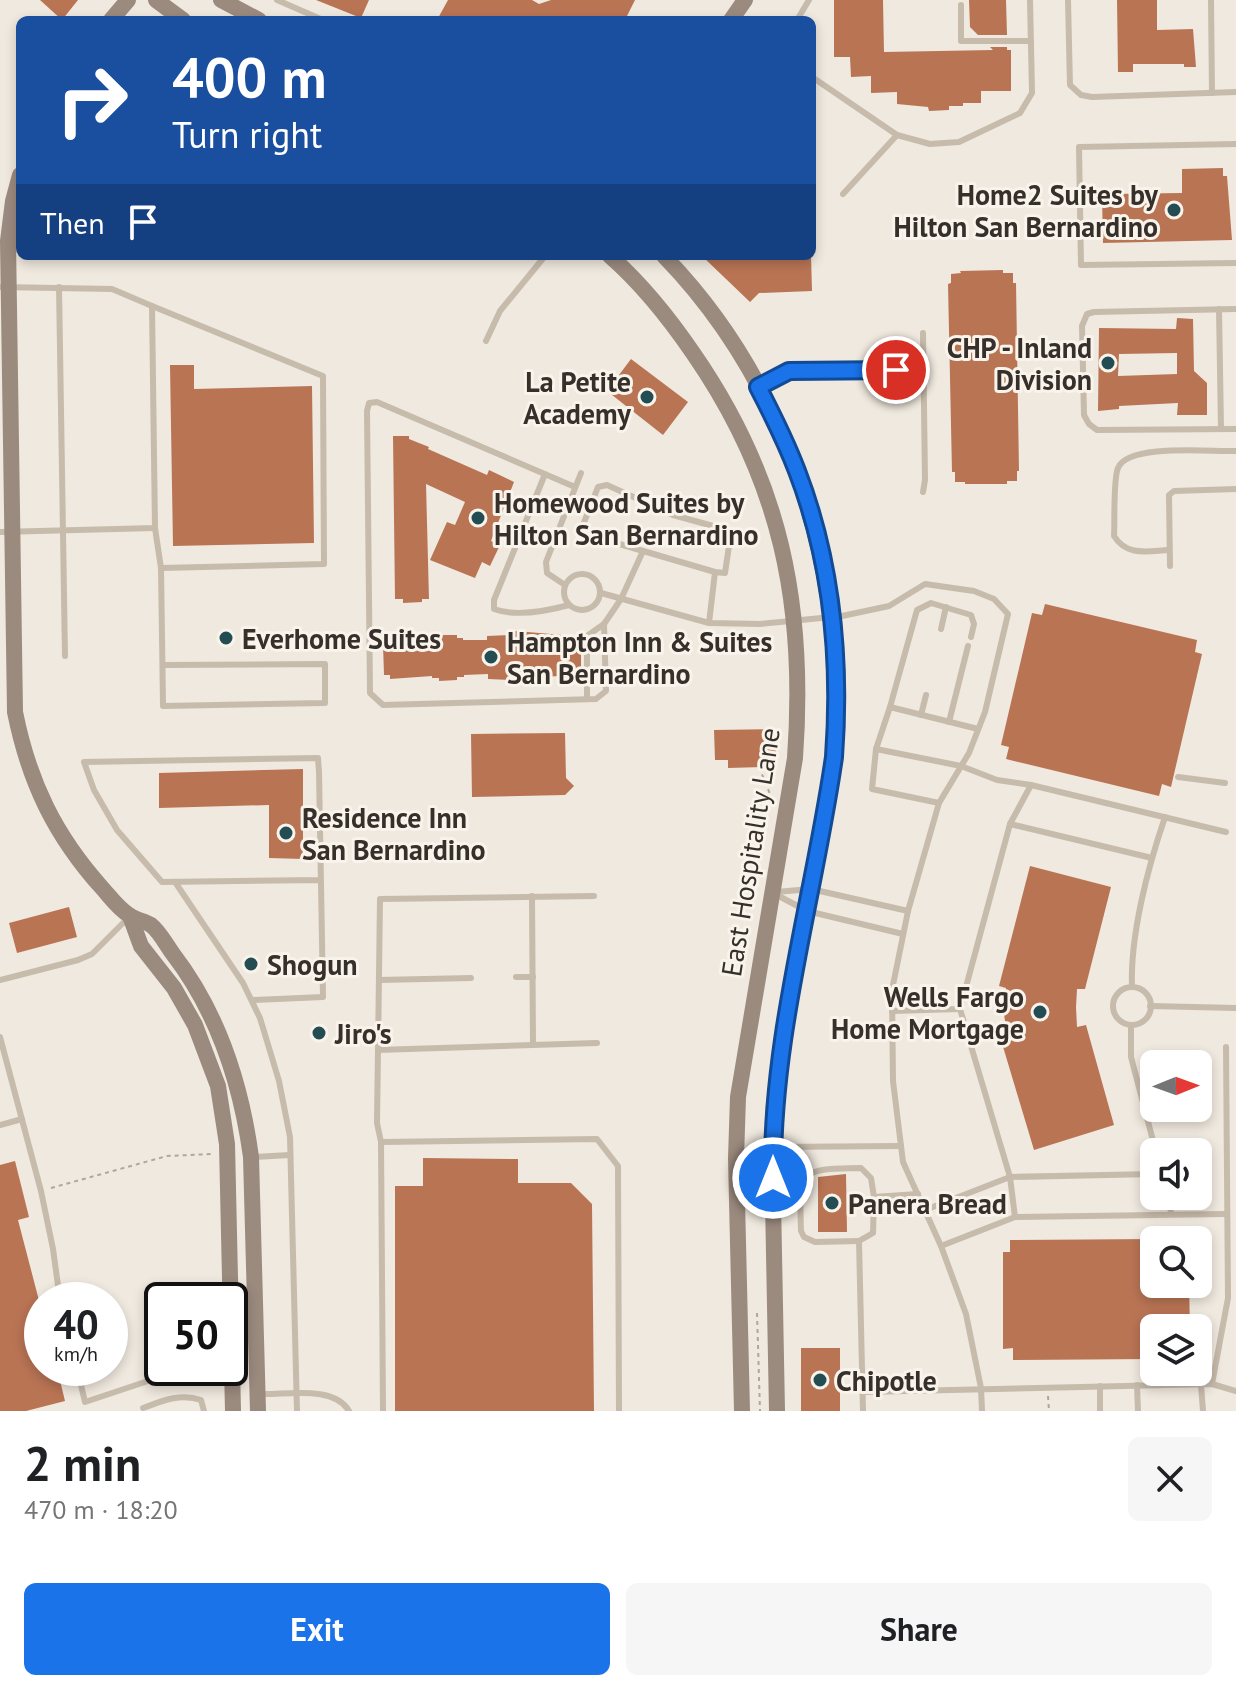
<!DOCTYPE html>
<html lang="en">
<head>
<meta charset="utf-8">
<style>
  body { margin:0; font-family:"PT Sans",sans-serif; background:#f6f6f6; color:#202124; height:100vh; display:flex; flex-direction:column; font-size:30px; white-space:nowrap }
  * { box-sizing:border-box; margin:0 }
  p { font-size:26px; color:#757577 }
  .icon { flex:none; width:44px; height:44px; fill:none; stroke:currentColor; stroke-width:2; stroke-linecap:round; stroke-linejoin:round }
  .map { position:relative; height:1411px; overflow:hidden }
  .drawer { display:flex; flex-direction:column; background:#fff; flex:1 }
  .drawer>* { flex:none }
  .hud { position:absolute; left:16px; top:16px; width:800px; height:244px; border-radius:12px; box-shadow:0 4px 12px #0003; background:#1a4fa0; color:#fff; overflow:hidden }
  .needle { width:52px; rotate:89deg }
  .buttons { position:absolute; left:1140px; top:1050px; display:grid; gap:16px }
  .buttons a { display:grid; place-items:center; width:72px; height:72px; border-radius:12px; background:#fff; box-shadow:0 4px 12px #0003; font-size:40px }
  .speed { position:absolute; left:24px; top:1282px; display:flex; gap:16px; font-size:40px; font-weight:700; text-align:center }
  .speed>* { display:grid; place-content:center; width:104px; height:104px; border-radius:50%; background:#fff; box-shadow:0 4px 12px #0003; line-height:1 }
  .speed small { font-size:20px; font-weight:400 }
  .speed .limit { border:4px solid #111; border-radius:12px; background:#fff; color:#111 }
  .pin { position:absolute; display:grid; place-items:center; width:68px; height:68px; color:#fff; margin:-34px; border:4px solid #fff; border-radius:50%; box-shadow:0 2px 8px #0007 }
  .me { position:absolute; width:88px; margin:-44px; rotate:0deg; stroke-linejoin:round; filter:drop-shadow(0 0 6px #0008) }
  .turn { display:flex; align-items:center; gap:28px; height:168px; padding:0 24px; font-size:36px }
  .turn .icon { width:104px; height:104px; stroke-width:2.5 }
  .turn b { display:block; font-size:56px; line-height:68px }
  .then { display:flex; align-items:center; height:76px; padding:0 24px; background:#0003; gap:16px; font-size:30px }
  .round { display:grid; place-items:center; flex:none; width:84px; height:84px; border-radius:12px; background:#f6f6f6 }
  .head { display:flex; align-items:center; justify-content:space-between; height:136px; padding:0 24px }
  h1 { font-size:48px; font-weight:700; line-height:60px }
  .primary-button { display:flex; gap:16px; margin-top:auto; padding:16px 24px }
  .primary-button a { flex:1; height:92px; border-radius:12px; background:#1a73e8; color:#fff; font-size:32px; font-weight:700; line-height:92px; text-align:center }
  .primary-button a+a { background:#f6f6f6; color:#202124 }
  .map>svg:first-child { display:block }
  .building { fill:#b97454; fill-rule:evenodd }
  .lines { fill:none; stroke-linecap:round; stroke-linejoin:round }
  .path { stroke:#b3a597; stroke-width:2; stroke-dasharray:4 4; stroke-linecap:butt }
  .lane { stroke:#c7bbac; stroke-width:6 }
  .secondary { stroke:#9b8a7e; stroke-width:16 }
  .route-casing { stroke:#114b97; stroke-width:20 }
  .route { stroke:#1a73e8; stroke-width:14 }
  .poi-dot { fill:#244d53; stroke:#f8f3eb; stroke-width:3 }
  .labels { text-anchor:middle; dominant-baseline:central; stroke-width:6; stroke-linejoin:round; paint-order:stroke }
  .poi-label { font-size:28px; font-weight:bold; fill:#362f2a; stroke:#f8f3eb; text-anchor:start }
  .street-label { font-size:28px; fill:#362f2a; stroke:#f8f3eb }
</style>
</head>
<body>
<div class="map">
<svg width="1236" height="1411" viewBox="0 0 1236 1411">
  <rect width="100%" height="100%" fill="#f0e9df"/>
  <g class="building">
    <path d="M40,0H78L62,20Z"/>
    <path d="M316,0H369L361,18Z"/>
    <path d="M448,0H532L539,4L551,0H635L625,20H437Z"/>
    <path d="M834,0H883L884,52L993,50L990,47H1007V50H1011V91H981V103H963V106H949V110L929,111L928,107L897,104V92L871,93V76L851,77L850,57H834Z"/>
    <path d="M969,0H1006L1007,35H978L970,27Z"/>
    <path d="M1117,0H1157V30L1193,29L1196,67H1184V64H1133V72H1118Z"/>
    <path d="M1223,168V176H1227L1232,240L1103,243L1102,196H1109V194L1182,193V169Z"/>
    <path d="M702,256H811L812,291L759,293L750,302Z"/>
    <path d="M1003,270V273H1013V283H1016L1019,471H1017V481H1007V484H965V482H955V472H952L948,284L951,283V274L961,273L960,271Z"/>
    <path d="M1177,318L1193,319L1194,371L1207,383V415H1177L1178,403L1119,406V409L1098,411L1099,328L1176,329ZM1177,353V374L1118,376L1119,354Z"/>
    <path d="M631,359L688,402L663,435L607,391Z"/>
    <path d="M170,365H194V389L312,386L314,543L173,546Z"/>
    <path d="M393,436H409V439L429,447L428,449L487,475L489,470L514,482L491,541L500,545L490,566L482,562L475,578L430,560L447,522L455,525L465,502L426,484L429,599H422V602L403,603V599H395Z"/>
    <path d="M1045,604L1197,640L1195,652L1202,654L1171,787L1162,784L1159,796L1006,759L1009,747L1001,745L1032,613L1042,615Z"/>
    <path d="M516,631L574,636V643L581,642V669H576L575,675L543,677L537,681L488,679V674L464,675V677H457V680L439,681V678H432V676L390,679V675H384L383,644H389V640L431,641V638H439V635H457V638H463V640H487V636L511,635Z"/>
    <path d="M775,729L776,756L763,759V767L728,768V760H715L714,730Z"/>
    <path d="M565,733L566,778L574,786L565,795L472,797L471,734Z"/>
    <path d="M303,769V859L269,858V805L159,808V773Z"/>
    <path d="M1030,866L1111,887L1085,989H1077L1076,1007L1077,1027L1086,1025L1114,1125L1034,1150L998,1030L1006,1028L1003,1007L1006,988L999,986Z"/>
    <path d="M69,907L77,937L17,953L9,923Z"/>
    <path d="M423,1158L518,1159V1183H571L592,1204L594,1411H395V1186H423Z"/>
    <path d="M15,1161L29,1217L18,1220L42,1312V1368H57L65,1401L26,1411H0V1165Z"/>
    <path d="M846,1174L847,1232H818V1177Z"/>
    <path d="M1154,1239V1284H1189L1190,1328H1154V1359L1013,1360V1348L1003,1349V1252H1010V1240Z"/>
    <rect x="801" y="1348" width="39" height="63"/>
  </g>
  <g class="lines">
    <g class="path">
      <path d="M759,767L772,799"/>
      <path d="M51,1188L167,1156L212,1154"/>
      <path d="M757,1313L760,1411"/>
      <path d="M1048,1396L1049,1411"/>
    </g>
    <g class="lane">
      <path d="M277,0L323,20"/>
      <path d="M1068,0L1070,85L1081,95L1092,97L1236,92"/>
      <path d="M1211,0L1212,93"/>
      <path d="M961,5V41H1031"/>
      <path d="M797,20L809,0"/>
      <path d="M812,77L897,135L843,194"/>
      <path d="M897,135L930,144L959,142L1020,113L1032,93L1030,0"/>
      <path d="M1236,144L1079,147L1081,265L1236,263"/>
      <path d="M0,287L112,289L152,306L155,528L0,532"/>
      <path d="M59,287L65,656"/>
      <path d="M152,306L323,376L324,564L161,568"/>
      <path d="M1219,309L1221,429"/>
      <path d="M1236,309L1094,312L1087,314L1082,326L1084,415L1089,424L1097,430L1236,429"/>
      <path d="M486,341L500,311L545,256"/>
      <path d="M758,387L789,371L923,369"/>
      <path d="M545,474L494,600V609C516,617 547,611 569,605"/>
      <path d="M575,487L377,402L369,403L367,411L370,693L383,705L596,699L606,691L604,624L621,599L643,551"/>
      <path d="M923,492L925,480L923,333"/>
      <path d="M155,528L161,568L163,706L325,703V664L163,665"/>
      <path d="M1169,550C1148,551 1127,557 1114,536C1115,522 1113,479 1118,468C1128,443 1212,452 1236,451"/>
      <path d="M1170,566L1169,495L1174,491L1236,489"/>
      <circle cx="582" cy="592" r="18"/>
      <path d="M565,585L547,573L546,562L581,473"/>
      <path d="M601,593L709,623L760,624L842,616L889,606L925,584L974,591L994,599L1008,614L985,712L969,753L939,803L908,911L892,990L893,1081L903,1162L941,1246L966,1314L981,1388L982,1411"/>
      <path d="M709,623L715,572L592,536L583,525L598,487L607,485L673,515L724,529L730,539L725,573L715,572"/>
      <path d="M941,629L946,607"/>
      <path d="M587,699V636L604,624"/>
      <path d="M890,707L917,610L931,603L971,615L974,624L971,637"/>
      <path d="M921,715L926,695"/>
      <path d="M949,722L968,646"/>
      <path d="M876,749L961,766L997,780L1031,785L1226,832"/>
      <path d="M1178,777L1225,783"/>
      <path d="M939,803L872,789L876,749L890,707L978,729"/>
      <path d="M1010,824L1152,858"/>
      <path d="M175,882L243,983L260,1018L279,1081L290,1137L297,1411"/>
      <path d="M776,892L811,889L908,911"/>
      <path d="M775,894L807,911L903,934"/>
      <path d="M532,896L533,1044"/>
      <path d="M516,977H533"/>
      <path d="M0,980L78,960L92,954L127,919"/>
      <path d="M379,980L471,978"/>
      <path d="M1132,987C1130,935 1148,867 1165,817"/>
      <circle cx="1132" cy="1006" r="19"/>
      <path d="M252,1000L323,997L319,772L318,758L84,762L94,790L117,830L162,882L321,880"/>
      <path d="M1150,1006L1236,1008"/>
      <path d="M892,1011L960,1009"/>
      <path d="M1131,1025V1057L1156,1152"/>
      <path d="M0,1037L41,1191L53,1249L60,1300"/>
      <path d="M597,1043L378,1050L377,1123L381,1142L597,1139L618,1166L619,1411"/>
      <path d="M378,1050L380,899L594,896"/>
      <path d="M0,1125L22,1119"/>
      <path d="M381,1142L383,1411"/>
      <path d="M773,1147L901,1146"/>
      <path d="M254,1157L290,1155"/>
      <path d="M1169,1196L1171,1214"/>
      <path d="M925,1210L1010,1177L1154,1174"/>
      <path d="M1015,1217L1010,1177L960,1009L1010,824L1031,785"/>
      <path d="M859,1241L815,1242L804,1237L801,1231C799,1169 799,1169 861,1168L871,1178L874,1197"/>
      <path d="M941,1246L1015,1217L1226,1214"/>
      <path d="M77,1368L85,1402L151,1380L231,1377"/>
      <path d="M1212,1384L1228,1298L1226,1047"/>
      <path d="M1137,1385L1138,1411"/>
      <path d="M1201,1385L1203,1411"/>
      <path d="M1100,1386V1411"/>
      <path d="M863,1392L1212,1384L1236,1391"/>
      <path d="M261,1394C287,1395 334,1385 349,1411"/>
      <path d="M143,1408C162,1401 180,1393 201,1400L204,1411"/>
      <path d="M863,1411L859,1241L873,1233L874,1197L918,1194"/>
    </g>
    <g class="secondary">
      <path d="M156,0L183,20"/>
      <path d="M221,0L259,20"/>
      <path d="M111,20L128,0"/>
      <path d="M731,20L745,0"/>
      <path d="M20,175L13,201L8,241L15,712C29,782 55,836 103,889C111,898 119,909 129,915C135,920 145,921 151,925C160,932 167,946 173,954C219,1014 241,1083 251,1157L258,1411"/>
      <path d="M610,256C642,284 669,318 693,353C781,480 806,605 795,758L738,1097L736,1158L742,1411"/>
      <path d="M664,256C792,388 847,576 834,757L783,1039L774,1104L772,1148L777,1411"/>
      <path d="M130,916L141,946L174,988L195,1025L218,1086L227,1144L233,1411"/>
    </g>
  </g>
  <g class="lines">
    <g class="route-casing">
      <path id="route" d="M773,1178C771,1036 814,897 834,757C841,661 832,562 797,471C786,442 772,414 758,387L789,371L896,370"/>
    </g>
    <use href="#route" class="route"/>
  </g>
  <g class="poi-dot">
    <circle cx="1174" cy="210" r="8"/>
    <circle cx="1108" cy="363" r="8"/>
    <circle cx="647" cy="397" r="8"/>
    <circle cx="478" cy="518" r="8"/>
    <circle cx="226" cy="638" r="8"/>
    <circle cx="491" cy="657" r="8"/>
    <circle cx="286" cy="833" r="8"/>
    <circle cx="251" cy="964" r="8"/>
    <circle cx="1040" cy="1012" r="8"/>
    <circle cx="319" cy="1033" r="8"/>
    <circle cx="832" cy="1203" r="8"/>
    <circle cx="820" cy="1380" r="8"/>
  </g>
  <g class="labels">
    <g class="poi-label">
      <text x="1158" y="194" text-anchor="end">Home2 Suites by<tspan x="1158" dy="32">Hilton San Bernardino</tspan></text>
      <text x="1092" y="347" text-anchor="end">CHP - Inland<tspan x="1092" dy="32">Division</tspan></text>
      <text x="631" y="381" text-anchor="end">La Petite<tspan x="631" dy="32">Academy</tspan></text>
      <text x="494" y="502">Homewood Suites by<tspan x="494" dy="32">Hilton San Bernardino</tspan></text>
      <text x="242" y="638">Everhome Suites</text>
      <text x="507" y="641">Hampton Inn &amp; Suites<tspan x="507" dy="32">San Bernardino</tspan></text>
      <text x="302" y="817">Residence Inn<tspan x="302" dy="32">San Bernardino</tspan></text>
      <text x="267" y="964">Shogun</text>
      <text x="1024" y="996" text-anchor="end">Wells Fargo<tspan x="1024" dy="32">Home Mortgage</tspan></text>
      <text x="335" y="1033">Jiro's</text>
      <text x="848" y="1203">Panera Bread</text>
      <text x="836" y="1380">Chipotle</text>
    </g>
    <g class="street-label">
      <text transform="translate(750 852) rotate(-81)">East Hospitality Lane</text>
    </g>
  </g>
</svg>
<div class="buttons">
<a><svg class="needle" viewBox="-14 -14 28 28"><path d="M0-13l5 13h-10z" fill="#e53935"/><path d="M0 13l5-13h-10z" fill="#757577"/></svg></a>
<a><svg class="icon" aria-label="sound" viewBox="0 0 24 24"><path d="M4 9h4l5-4v14l-5-4H4zM17 9q2 3 0 6"/></svg></a>
<a><svg class="icon" aria-label="search" viewBox="0 0 24 24"><circle cx="10" cy="10" r="6"/><path d="M15 15l6 6"/></svg></a>
<a><svg class="icon" aria-label="layers" viewBox="0 0 24 24"><path d="M12 4l9 5-9 5-9-5zM3 14l9 5 9-5"/></svg></a>
</div>
<div class="speed"><div>40<small>km/h</small></div><div class="limit">50</div></div>
<div class="pin" style="left:896px;top:370px;background:#d93025"><svg class="icon" aria-label="arrive" viewBox="0 0 24 24"><path d="M6 21V4h12l-3 4 3 4H6"/></svg></div>
<svg class="me" style="left:773px;top:1178px" viewBox="-20 -20 40 40"><circle r="17" fill="#1a73e8" stroke="#fff" stroke-width="3"/><path d="M0-11L8 9 0 5-8 9z" fill="#fff"/></svg>
<div class="hud">
<div class="turn"><svg class="icon" aria-label="right" viewBox="0 0 24 24"><path d="M7 20v-9h11M14 6l5 5-5 5"/></svg><div><b>400 m</b>Turn right</div></div>
<div class="then">Then<svg class="icon" aria-label="arrive" viewBox="0 0 24 24"><path d="M6 21V4h12l-3 4 3 4H6"/></svg></div>
</div>
</div>
<section class="drawer">
<div class="head"><div><h1>2 min</h1><p>470 m · 18:20</p></div><a class="round"><svg class="icon" aria-label="close" viewBox="0 0 24 24"><path d="M6 6l12 12M18 6L6 18"/></svg></a></div>
<div class="primary-button"><a>Exit</a><a>Share</a></div>
</section>
</body>
</html>
